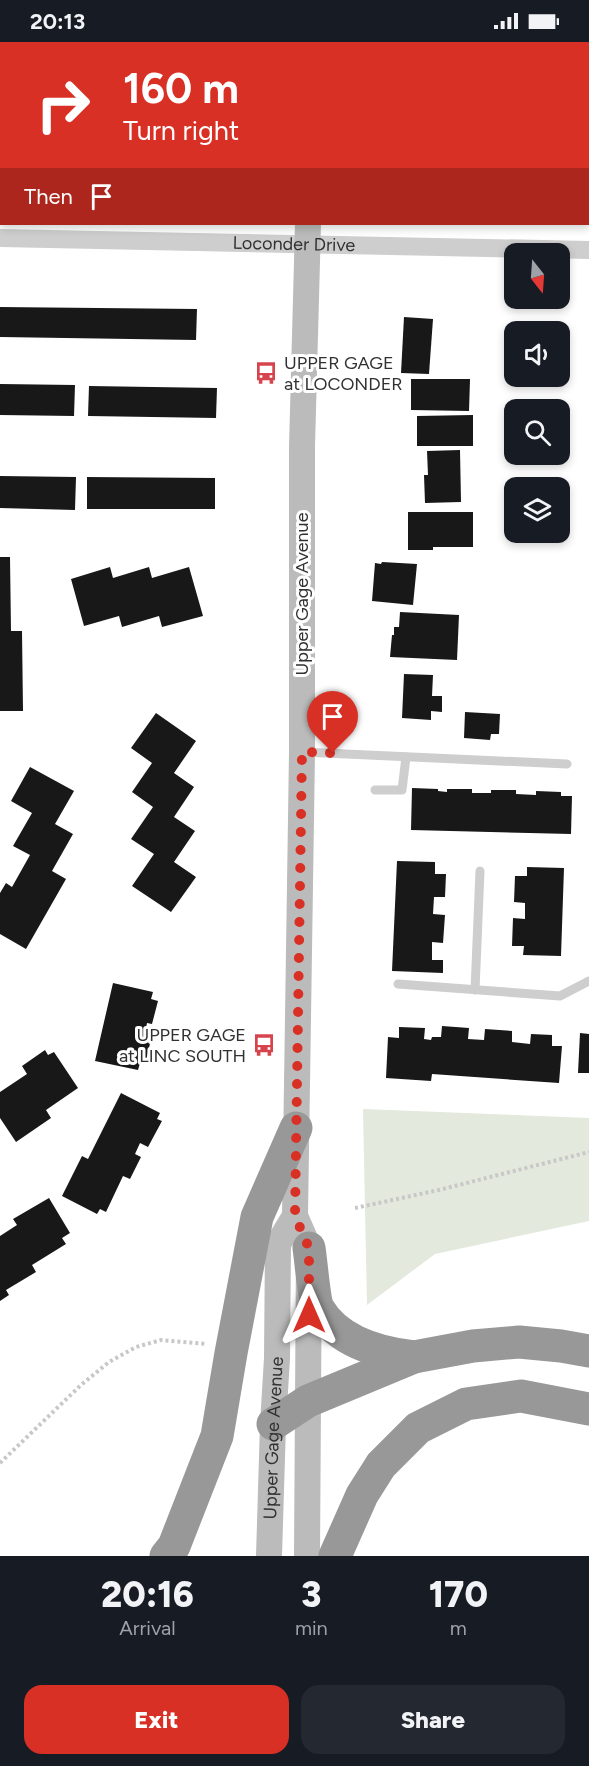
<!DOCTYPE html>
<html lang="en">
<head>
<meta charset="utf-8">
<style>
  body { margin:0; font-family:Figtree,sans-serif; background:#242831; color:#f1f3f6; height:100vh; display:flex; flex-direction:column; font-size:22px; white-space:nowrap }
  * { box-sizing:border-box; margin:0 }
  p { font-size:20px; color:#9ea1a6 }
  .icon { flex:none; width:33px; height:33px; fill:none; stroke:currentColor; stroke-width:2; stroke-linecap:round; stroke-linejoin:round }
  .map { position:relative; height:1514px; overflow:hidden }
  .panel { display:flex; flex-direction:column; background:#171b24; flex:1 }
  .panel>* { flex:none }
  .guide { position:absolute; left:0px; top:0px; width:590px; height:183px; box-shadow:0 3px 9px #0003; background:#d93025; color:#fff; overflow:hidden }
  .needle { width:39px; rotate:163deg }
  .fabs { position:absolute; left:504px; top:201px; display:grid; gap:12px }
  .fabs a { display:grid; place-items:center; width:66px; height:66px; border-radius:12px; background:#171b24; box-shadow:0 3px 9px #0003; font-size:30px }
  .pin { position:absolute; display:grid; place-items:center; width:51px; height:51px; color:#fff; margin:-62px -26px; border-radius:50% 50% 50% 0; rotate:-45deg; box-shadow:0 0 6px #0007 }
  .pin .icon { rotate:45deg }
  .me { position:absolute; width:66px; margin:-33px; rotate:0deg; stroke-linejoin:round; filter:drop-shadow(0 0 4px #0008) }
  .turn { display:flex; align-items:center; gap:21px; height:126px; padding:0 24px; font-size:27px }
  .turn .icon { width:78px; height:78px; stroke-width:2.5 }
  .turn b { display:block; font-size:42px; line-height:51px }
  .then { display:flex; align-items:center; height:57px; padding:0 24px; background:#0003; gap:12px; font-size:22px }
  .eta { display:flex; justify-content:space-evenly; align-items:center; height:102px; text-align:center }
  .eta b { font-size:36px; font-weight:800; line-height:42px }
  .action { display:flex; gap:12px; margin-top:auto; padding:12px 24px }
  .action a { flex:1; height:69px; border-radius:18px; background:#d93025; color:#fff; font-size:24px; font-weight:800; line-height:69px; text-align:center }
  .action a+a { background:#242831; color:#f1f3f6 }
  .status { display:flex; justify-content:space-between; align-items:center; height:42px; padding:0 30px; background:#171b24; direction:ltr }
  .status svg { height:16px; fill:currentColor }
  .map>svg:first-child { display:block }
  .green { fill:#e3e9dd }
  .building { fill:#181818 }
  .lines { fill:none; stroke-linecap:round; stroke-linejoin:round }
  .path { stroke:#c8c8c8; stroke-width:4; stroke-dasharray:3 3; stroke-linecap:butt }
  .lane { stroke:#cecece; stroke-width:9 }
  .street { stroke:#cecece; stroke-width:18 }
  .secondary { stroke:#bbb; stroke-width:26 }
  .highway { stroke:#989898; stroke-width:33 }
  .route { stroke:#d93025; stroke-width:10; stroke-dasharray:0 18 }
  .labels { text-anchor:middle; dominant-baseline:central; stroke-width:6; stroke-linejoin:round; paint-order:stroke }
  .street-label { font-size:18px; fill:#313131; stroke:#fff }
  .poi-label { font-size:18px; fill:#313131; stroke:#fff; text-anchor:start }
</style>
</head>
<body>
<div class="status"><b>20:13</b><svg viewBox="0 0 49 12"><path d="M0 12V9h3v3zM5 12V6h3v6zM10 12V3h3v9zM15 12V0h3v12zM26 1h20v11H26zM47 4h2v5h-2z"/></svg></div>
<div class="map">
<svg width="589" height="1514" viewBox="0 0 589 1514">
  <rect width="100%" height="100%" fill="#fff"/>
  <path class="green" d="M363,1067L589,1076V1179L435,1212L367,1263Z"/>
  <g class="building">
    <path d="M0,265L197,267L196,298L0,295Z"/>
    <path d="M404,275L433,277L429,332L401,331Z"/>
    <path d="M411,337H470L469,369L411,368Z"/>
    <path d="M0,342L75,343L74,374L0,373Z"/>
    <path d="M89,344L217,346L216,376L88,374Z"/>
    <path d="M473,373V404H417V374Z"/>
    <path d="M460,408L461,460L425,461L424,433H428L427,409Z"/>
    <path d="M0,434L76,435L75,468L0,466Z"/>
    <path d="M87,435L215,436V467H87Z"/>
    <path d="M408,470H473V505H433V508H408Z"/>
    <path d="M0,515H10L11,589H22L23,669H0Z"/>
    <path d="M382,520L417,522L413,563L372,559L375,521L381,522Z"/>
    <path d="M110,525L113,536L149,525L152,536L189,525L203,574L162,585L159,574L122,585L119,574L84,584L71,537Z"/>
    <path d="M400,570L459,573L457,618L390,615L392,593H394V585H399Z"/>
    <path d="M404,632L433,633L432,654H442V670L431,669V678L402,676Z"/>
    <path d="M465,670L500,672L499,692H491L490,698L464,696Z"/>
    <path d="M156,671L196,699L174,731L194,745L174,775L195,789L174,820L196,835L171,870L132,844L154,812L131,797L153,765L132,750L152,721L131,706Z"/>
    <path d="M30,725L74,749L55,782L73,792L52,829L66,837L26,907L0,892V851L6,841L12,845L30,813L13,804L32,771L11,759Z"/>
    <path d="M412,746L438,747V749L447,750V747H472V751H491V748H516V752L536,753V749L561,750V754H572L571,792L411,788Z"/>
    <path d="M397,819L435,820V832H446L445,855H434L433,872L445,873L443,901L432,900V918H443V931L392,929Z"/>
    <path d="M527,825L564,826L561,914L523,913L524,904H512L513,876L525,877V861L514,860L515,834H527Z"/>
    <path d="M113,941L153,950L151,957L158,959L152,982L147,981L145,991L152,993L145,1023L140,1021L138,1028L95,1019Z"/>
    <path d="M442,984L469,986L468,997L484,998L485,987L512,989V1000L530,1002L531,992L552,993V1004H562L559,1041L432,1032L431,1039L386,1036L388,995L399,996V985L425,986L424,997L431,998L432,995H441Z"/>
    <path d="M580,991L589,992V1031H578Z"/>
    <path d="M45,1008L48,1013L54,1010L78,1046L46,1068L51,1076L16,1100L0,1076V1050L27,1032L22,1024Z"/>
    <path d="M121,1051L160,1071L157,1077L162,1079L148,1105L140,1101L135,1112L141,1115L130,1137L123,1134L106,1170L100,1167L97,1172L62,1154L82,1114L88,1117Z"/>
    <path d="M49,1156L70,1191L62,1196L66,1202L32,1223L36,1230L6,1248L9,1253L0,1259V1194L17,1183L13,1177Z"/>
  </g>
  <g class="lines">
    <g class="path">
      <path d="M355,1166L439,1148L589,1110"/>
      <path d="M0,1421L81,1343L109,1320L136,1305L161,1298L206,1302"/>
    </g>
    <g class="lane">
      <path d="M302,710L567,722"/>
      <path d="M375,748H402L406,715"/>
      <path d="M398,942L560,954L589,939"/>
      <path d="M475,948L480,829"/>
    </g>
    <path class="street" id="s1" d="M0,196L589,208"/>
    <g class="secondary">
      <path d="M309,2V0"/>
      <path id="s2" d="M269,1514L273,1382L277,1316L278,1202L295,1174"/>
      <path d="M307,1514L309,1206L295,1174L302,710V405L308,182"/>
    </g>
    <g class="highway">
      <path d="M309,1206C311,1218 314,1258 318,1266C337,1299 379,1311 414,1315"/>
      <path d="M273,1382L308,1359L414,1315L473,1304L519,1300L561,1304L589,1309"/>
      <path d="M166,1514L174,1504L217,1394L231,1311L257,1175L296,1086"/>
      <path d="M335,1514L362,1453L381,1423L418,1386L466,1362L521,1354L589,1367"/>
    </g>
  </g>
  <g class="lines">
    <path class="route" d="M309,1273V1206L295,1174L302,710L333,711"/>
  </g>
  <defs>
    <g id="bus-bare" transform="scale(1.8)"><path d="M-5-6H5V4H4V6H2V4H-2V6H-4V4H-5ZM-3.5-4V0h7V-4ZM-3.5 1.2v1.5H-2V1.2ZM2 1.2v1.5H3.5V1.2Z" fill="#d6444d" stroke="#fff" stroke-width="2.5" paint-order="stroke"/></g>
  </defs>
  <g fill-rule="evenodd">
    <use href="#bus-bare" x="266" y="331"/>
    <use href="#bus-bare" x="264" y="1003"/>
  </g>
  <g class="labels">
    <g class="street-label">
      <text stroke="none"><textPath href="#s1" startOffset="294">Loconder Drive</textPath></text>
      <text transform="translate(302 552) rotate(-90)">Upper Gage Avenue</text>
      <text stroke="none"><textPath href="#s2" startOffset="118">Upper Gage Avenue</textPath></text>
    </g>
    <g class="poi-label">
      <text x="284" y="321">UPPER GAGE<tspan x="284" dy="21">at LOCONDER</tspan></text>
      <text x="246" y="993" text-anchor="end">UPPER GAGE<tspan x="246" dy="21">at LINC SOUTH</tspan></text>
    </g>
  </g>
</svg>
<div class="fabs">
<a><svg class="needle" viewBox="-14 -14 28 28"><path d="M0-13l5 13h-10z" fill="#e53935"/><path d="M0 13l5-13h-10z" fill="#9ea1a6"/></svg></a>
<a><svg class="icon" aria-label="sound" viewBox="0 0 24 24"><path d="M4 9h4l5-4v14l-5-4H4zM17 9q2 3 0 6"/></svg></a>
<a><svg class="icon" aria-label="search" viewBox="0 0 24 24"><circle cx="10" cy="10" r="6"/><path d="M15 15l6 6"/></svg></a>
<a><svg class="icon" aria-label="layers" viewBox="0 0 24 24"><path d="M12 4l9 5-9 5-9-5zM3 14l9 5 9-5"/></svg></a>
</div>
<div class="pin" style="left:333px;top:711px;background:#d93025"><svg class="icon" aria-label="arrive" viewBox="0 0 24 24"><path d="M6 21V4h12l-3 4 3 4H6"/></svg></div>
<svg class="me" style="left:309px;top:1273px" viewBox="-20 -20 40 40"><path d="M0-17L14 15 0 8-14 15z" fill="#d93025" stroke="#fff" stroke-width="4"/></svg>
<div class="guide">
<div class="turn"><svg class="icon" aria-label="right" viewBox="0 0 24 24"><path d="M7 20v-9h11M14 6l5 5-5 5"/></svg><div><b>160 m</b>Turn right</div></div>
<div class="then">Then<svg class="icon" aria-label="arrive" viewBox="0 0 24 24"><path d="M6 21V4h12l-3 4 3 4H6"/></svg></div>
</div>
</div>
<section class="panel">
<div class="eta">
<div><b>20:16</b><p>Arrival</p></div>
<div><b>3</b><p>min</p></div>
<div><b>170</b><p>m</p></div>
</div>
<div class="action"><a>Exit</a><a>Share</a></div>
</section>
</body>
</html>
